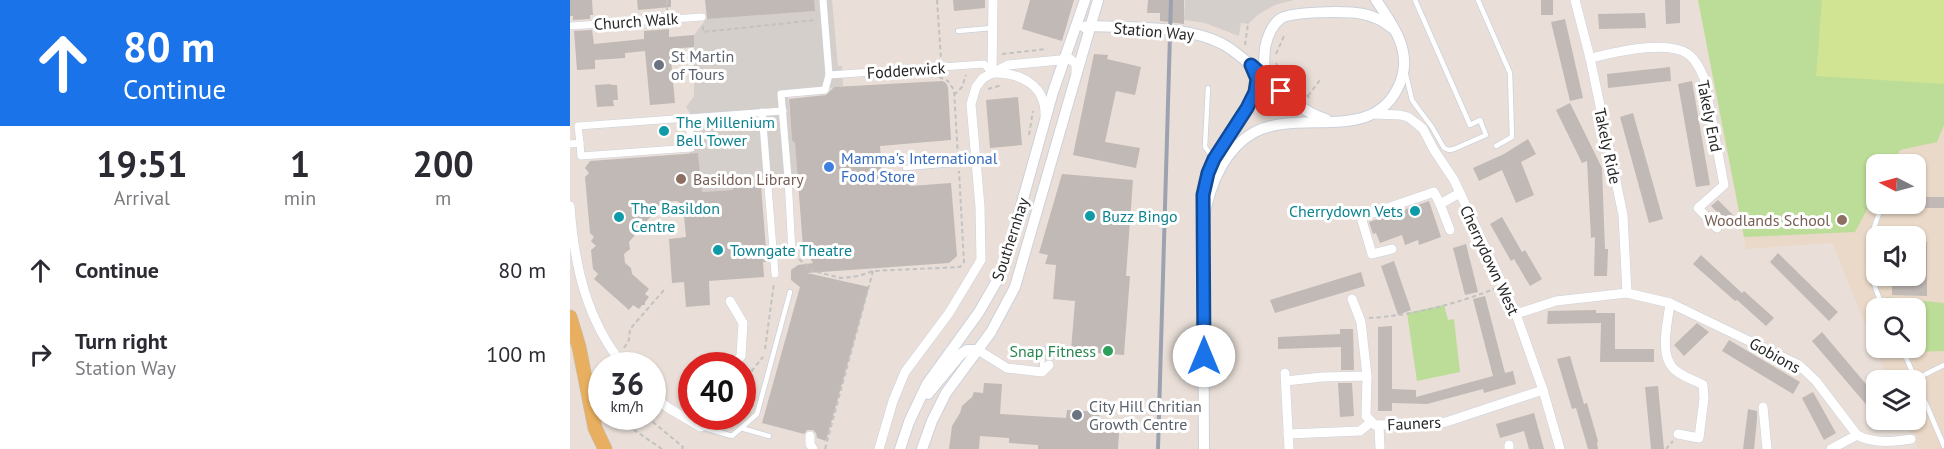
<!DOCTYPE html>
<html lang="en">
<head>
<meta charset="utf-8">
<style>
  body { margin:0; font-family:"PT Sans",sans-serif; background:#f2f2f3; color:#2b2b33; height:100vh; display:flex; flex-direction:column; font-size:22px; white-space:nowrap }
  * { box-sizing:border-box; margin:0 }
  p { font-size:20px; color:#7c7c81 }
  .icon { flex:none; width:33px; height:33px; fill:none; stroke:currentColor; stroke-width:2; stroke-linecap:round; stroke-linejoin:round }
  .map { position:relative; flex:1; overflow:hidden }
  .sheet { display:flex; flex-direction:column; background:#fff; width:570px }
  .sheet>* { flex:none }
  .guide { background:#1a73e8; color:#fff; overflow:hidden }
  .needle { width:39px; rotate:276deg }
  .buttons { position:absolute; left:1296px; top:154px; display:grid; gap:12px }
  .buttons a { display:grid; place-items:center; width:60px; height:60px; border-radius:12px; background:#fff; box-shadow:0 2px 4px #0004; font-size:30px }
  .speed { position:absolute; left:18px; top:352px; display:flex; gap:12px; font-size:30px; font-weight:700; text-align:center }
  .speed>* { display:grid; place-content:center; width:78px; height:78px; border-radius:50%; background:#fff; box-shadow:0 2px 4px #0004; line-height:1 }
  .speed small { font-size:15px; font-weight:400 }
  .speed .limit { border:9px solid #d22; background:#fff; color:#111 }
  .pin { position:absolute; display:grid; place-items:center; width:51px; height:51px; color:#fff; margin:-26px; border-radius:12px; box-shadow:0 3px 9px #0006 }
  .me { position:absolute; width:66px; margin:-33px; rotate:0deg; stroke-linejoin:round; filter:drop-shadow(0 0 4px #0008) }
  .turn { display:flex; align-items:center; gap:21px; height:126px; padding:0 24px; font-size:27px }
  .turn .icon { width:78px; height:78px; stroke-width:2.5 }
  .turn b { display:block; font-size:42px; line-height:51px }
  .eta { display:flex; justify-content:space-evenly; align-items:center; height:102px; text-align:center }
  .eta b { font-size:36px; font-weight:700; line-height:42px }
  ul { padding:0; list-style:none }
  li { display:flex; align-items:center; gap:18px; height:84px; padding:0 24px }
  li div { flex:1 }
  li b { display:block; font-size:22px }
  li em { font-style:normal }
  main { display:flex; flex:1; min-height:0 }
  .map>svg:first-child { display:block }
  .education { fill:#ead9c8; fill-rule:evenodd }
  .green { fill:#bbdd97 }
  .pitch { fill:#d0e493 }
  .plaza { fill:#d5cfcb }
  .building { fill:#c1b9b5 }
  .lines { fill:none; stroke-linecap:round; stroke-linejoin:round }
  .service-casing { stroke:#cbd1db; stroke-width:6 }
  .pedestrian-casing { stroke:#cbd1db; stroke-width:8 }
  .minor-casing { stroke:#cbd1db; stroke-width:10 }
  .tertiary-casing { stroke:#cbd1db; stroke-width:12 }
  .primary-casing { stroke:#c2c2c2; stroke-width:15 }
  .path { stroke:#c2c2c2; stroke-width:2; stroke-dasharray:4.5 3; stroke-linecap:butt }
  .service { stroke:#fff; stroke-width:4.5 }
  .pedestrian { stroke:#fff; stroke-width:7 }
  .minor { stroke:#fff; stroke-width:9 }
  .tertiary { stroke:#fff; stroke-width:10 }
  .primary { stroke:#e7af5f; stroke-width:14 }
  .rail { stroke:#9ca2b0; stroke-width:4 }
  .route-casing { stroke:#114b97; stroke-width:15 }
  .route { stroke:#1a73e8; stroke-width:10 }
  .worship-dot { fill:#6b7280; stroke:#fff; stroke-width:2 }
  .culture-dot { fill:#0f9aa8; stroke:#fff; stroke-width:2 }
  .shop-dot { fill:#3f7fe0; stroke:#fff; stroke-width:2 }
  .education-dot { fill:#8d6e63; stroke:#fff; stroke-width:2 }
  .leisure-dot { fill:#2e9e5b; stroke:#fff; stroke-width:2 }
  .labels { text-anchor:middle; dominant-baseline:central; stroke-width:6; stroke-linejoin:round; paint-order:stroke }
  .street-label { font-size:16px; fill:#262626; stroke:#fff }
  .worship-label { font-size:16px; fill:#5b616d; stroke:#fff; text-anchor:start }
  .culture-label { font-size:16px; fill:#0d838f; stroke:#fff; text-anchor:start }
  .shop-label { font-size:16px; fill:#366cbe; stroke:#fff; text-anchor:start }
  .education-label { font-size:16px; fill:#785e54; stroke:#fff; text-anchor:start }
  .leisure-label { font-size:16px; fill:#27864d; stroke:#fff; text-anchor:end }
</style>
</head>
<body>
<main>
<section class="sheet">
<div class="guide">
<div class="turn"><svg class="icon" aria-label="ahead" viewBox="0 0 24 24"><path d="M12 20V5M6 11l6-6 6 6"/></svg><div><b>80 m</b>Continue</div></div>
</div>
<div class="eta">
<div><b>19:51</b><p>Arrival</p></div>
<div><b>1</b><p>min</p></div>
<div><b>200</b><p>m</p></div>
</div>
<ul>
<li><svg class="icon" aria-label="ahead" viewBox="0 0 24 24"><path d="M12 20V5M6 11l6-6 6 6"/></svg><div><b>Continue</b></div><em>80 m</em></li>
<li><svg class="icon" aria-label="right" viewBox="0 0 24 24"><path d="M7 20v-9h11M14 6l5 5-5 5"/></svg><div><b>Turn right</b><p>Station Way</p></div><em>100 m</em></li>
</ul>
</section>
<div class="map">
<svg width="1374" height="449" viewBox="0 0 1374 449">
  <rect width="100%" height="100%" fill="#e9dfd8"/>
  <path class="education" d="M1128,0H1374V449H1347L1346,433H1340L1335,420H1346V381H1319L1262,243L1176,249ZM1306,165H1346V204H1306ZM1306,237H1346V276H1306ZM1306,309H1346V348H1306Z"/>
  <g class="green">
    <path d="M1128,0H1374V125L1367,142L1330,150L1322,165H1306V193L1285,232L1174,237Z"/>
    <path d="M1316,297L1374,303V351L1344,352L1342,348H1346V309H1322Z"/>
    <path d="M874,305L878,320L884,319L890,372L847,381L837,313Z"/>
  </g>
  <path class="pitch" d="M1252,0H1374V84L1246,76Z"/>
  <g class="plaza">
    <path d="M244,0H262L268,66H272L273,86L260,88L256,94L218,97L222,139L225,143L228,177L163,181V190L132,192L128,154H119L124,139L125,128L124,120L116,107L124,96V35L136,19L244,11Z"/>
    <path d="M615,0H724L705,5L689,14L678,24L671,23L669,36L635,23L614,20Z"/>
  </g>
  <g class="building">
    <path d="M0,0H22L23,15H20V19L3,20V16H0Z"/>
    <path d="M67,0H101V7L68,10Z"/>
    <path d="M135,0H244L245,11L137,19Z"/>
    <path d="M383,0H415V8L384,11Z"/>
    <path d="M460,0H504L492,41L452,29Z"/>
    <path d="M578,0H614V24L590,21V13H577Z"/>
    <rect x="971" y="0" width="12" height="15"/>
    <path d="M1095,0H1110V23L1096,24Z"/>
    <path d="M1075,13L1076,28L1029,29L1028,14Z"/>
    <path d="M995,19L1013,98L1000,101L981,22Z"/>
    <path d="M99,29V37L124,35V47L100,49L105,103L80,105L75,51L55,53V58L25,60V69L7,70L4,31L22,30L24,44L74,39V31Z"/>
    <path d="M524,54L538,55L537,59L571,67L565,95L546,91L535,142L570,148L566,168L503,155Z"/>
    <path d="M1100,67L1101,81L1038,88L1037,74Z"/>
    <path d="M372,81L376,83L378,87L381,140L310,146L312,179L339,177L340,186L381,183L387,256L379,263L237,273L299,287L256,441L247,438L246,433L243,430H237L234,434L192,423L230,287L221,280V270L228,265L243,263L233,247L225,143L222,140L219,99L256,95L264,87Z"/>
    <path d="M1122,81L1140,185L1126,187L1108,84Z"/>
    <path d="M41,84V85H47L48,100H43L44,106L27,107L25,85Z"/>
    <path d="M448,97L452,145L420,148L416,100Z"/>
    <path d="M1000,103L1032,168L1035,249H1038L1037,276H1024L1025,237L1021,238L1017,161L1012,163L986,110Z"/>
    <path d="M1063,113L1093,219L1079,223L1050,117Z"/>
    <path d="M958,139L966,154L951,162L964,195L946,203L932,170L909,181L903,168L934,154Z"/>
    <path d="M128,153L132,192L163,190L162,181L186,179L187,185H191L197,262H193L194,277L139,281L140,305L116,307L114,282L102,283L99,239L116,237L113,205L107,201L93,202L59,242L60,249L54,254L55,263L61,268L62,274L79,289L75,294L79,297L75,302V305H72L69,309L63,305L59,310L24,279L28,274L23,269L21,250L26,246L21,241L24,237L20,233L15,177L19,173L15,168L20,161Z"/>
    <path d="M492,174L563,180L556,276H560L554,355L501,351L505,301L483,299L486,265L475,264L478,255L469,253Z"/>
    <rect x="1351" y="197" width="23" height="11"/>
    <path d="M1148,200L1168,220L1161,226L1141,206Z"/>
    <path d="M859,201L871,237L849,245L848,240L835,245L832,235L810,243L806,233L803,234L799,222Z"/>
    <path d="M932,217L952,252L955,250L972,279L960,286L944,259L941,261L920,224Z"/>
    <path d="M1346,242H1357V296L1322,295V276H1346Z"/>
    <path d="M896,244L908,292L895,295L883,248Z"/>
    <path d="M1208,253L1268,312L1259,321L1200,262Z"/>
    <path d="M1131,255L1172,293L1174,291L1204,318L1196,326L1167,300L1165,301L1123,264Z"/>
    <path d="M824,261L841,310L828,315L811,266Z"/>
    <path d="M791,272L795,286L705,313L700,300Z"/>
    <path d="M915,296L935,373L943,371L946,384L914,393L913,389L857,404L822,403V411H808V327L822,326V389L846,390V397L923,376L903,299Z"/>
    <path d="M1026,310V313H1045V349H1084V362H1030L1031,323L977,324L978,311Z"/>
    <path d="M1127,323L1139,332L1114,356L1104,345Z"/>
    <path d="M770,329H783L784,370H771V347L708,349V337L770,334Z"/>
    <path d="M1252,332L1306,396V416L1242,341Z"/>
    <path d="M1159,340L1230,382L1223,394L1152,351Z"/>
    <path d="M1000,356L1014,404L1017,403L1028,441L1027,443L1028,449H1018L1006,408L1002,409L987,359Z"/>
    <path d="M414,383L432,384L430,414L496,418L497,410L530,412L528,431L549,433L548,449H468V445L439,443V438L410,436L409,449H379L382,426L390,413L392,406L402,397L404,392L413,393Z"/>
    <path d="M768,383H782L784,416L770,417Z"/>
    <path d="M1088,386L1094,449H1081L1075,387Z"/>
    <path d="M1243,392L1266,433L1254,440L1232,398Z"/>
    <path d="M1178,409L1187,411V419L1184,449H1173Z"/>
    <path d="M964,413L974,449H959L954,431L930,438L926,424Z"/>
  </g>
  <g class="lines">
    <g class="service-casing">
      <g id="service">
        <path d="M908,0L940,73L942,137L926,146"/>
        <path d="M388,31L422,28"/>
        <path d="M836,75L842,100L847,107L862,127L874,148L879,150L884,149L916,135L910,120L900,125L845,0"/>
        <path d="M638,88L635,147L644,159"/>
        <path d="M335,168L406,162"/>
        <path d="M1313,204C1294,248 1294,265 1314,309"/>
        <path d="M1332,348L1374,446"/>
        <path d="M472,369L473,349"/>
        <path d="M1346,379L1374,365"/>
        <path d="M131,427L162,436L187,414L220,292"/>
        <path d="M171,428L199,436"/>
      </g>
    </g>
    <g class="pedestrian-casing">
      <g id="pedestrian">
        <path d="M253,0L259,75"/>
        <path d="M0,26L132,17"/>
        <path d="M192,112L205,274"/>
        <path d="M10,143L11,156L121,148L119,118"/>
        <path d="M0,144L10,143L8,126L213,111"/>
        <path d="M222,253L218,178L211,94L255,90L259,75L414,64L422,73"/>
      </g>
    </g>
    <g class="minor-casing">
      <g id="minor">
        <path d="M1005,0L1020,58L1053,215L1057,293"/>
        <path d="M1020,58C1044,53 1096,39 1118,54C1126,60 1130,69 1134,78L1154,185L1128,208L1147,228"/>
        <path d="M422,73L423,0"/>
        <path d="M424,73C452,73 476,86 475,116"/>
        <path d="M803,114L830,115L838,117L846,123L853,129L864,150L884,180L946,314L973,390L990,449"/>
        <path d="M0,206C4,264 16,320 54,366"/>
        <path d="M880,230L870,204L890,193"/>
        <path d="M822,249L802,254L791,217L864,192L870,204"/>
        <path d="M782,299L791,322L797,376L796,416L805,425L863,424L876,422L973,390"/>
        <path d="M160,301L173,323L171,356L163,366"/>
        <path d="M1100,303C1098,322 1089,353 1103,368C1110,376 1124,380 1133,385L1134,398L1129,438L1108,434"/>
        <path d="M946,314L986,301L1057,293L1100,303L1229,365L1246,381L1287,435"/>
        <path d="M408,350L437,368L472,372L479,365"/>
        <path d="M715,373L719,449"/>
        <path d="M716,381L752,377L797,376"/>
        <path d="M82,396L100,409L131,427"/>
        <path d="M1193,407L1197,449"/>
        <path d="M809,425L810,449"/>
        <path d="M718,434L790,431L801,422"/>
        <path d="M240,436V444L243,449"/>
        <path d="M939,445V449"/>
        <path d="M309,449L323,401L335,372L379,313L411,260L410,207L401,104L406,87L413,78L438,65L500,59L506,64V73"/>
        <path d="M1261,449L1287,435C1303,444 1324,442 1341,439"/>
      </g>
    </g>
    <g class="tertiary-casing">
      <g id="tertiary">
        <path d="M514,27L520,26C562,28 620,25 656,46C687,65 723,111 756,119"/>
        <path d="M699,80C693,70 694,59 695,48C697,38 701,26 710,19C721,11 778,11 793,14C803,16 814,21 822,28"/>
        <path d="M633,196C635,183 638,171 644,159C656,135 699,95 683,67"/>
        <path d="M358,394L391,354L397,350H408"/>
        <path d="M330,449L339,422L357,384L409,312L428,279L440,245L483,92L515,0"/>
        <path d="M352,449L362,421L376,393L421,332L445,287L528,0"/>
        <path d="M634,449L633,222C639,188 652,151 683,133C729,107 805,146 830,83C843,52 823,25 806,0"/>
      </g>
    </g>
    <g class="primary-casing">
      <path id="primary" d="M0,317L9,347L25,428L35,449"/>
    </g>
    <g class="path">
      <path d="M97,0V10"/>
      <path d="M367,0L371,59"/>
      <path d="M133,26V32L246,20"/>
      <path d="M675,45L678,24"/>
      <path d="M432,54L477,49"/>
      <path d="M706,54L714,36"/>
      <path d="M706,63L713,77L741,99"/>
      <path d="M369,77L378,81L384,90L388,157"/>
      <path d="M418,89L432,85"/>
      <path d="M384,95L392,87L396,75"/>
      <path d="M738,96L750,80"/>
      <path d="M459,135L463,111"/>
      <path d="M229,259L243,271L271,278L289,276L303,271L390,267L394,262L389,171"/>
      <path d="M799,318C839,316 886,304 924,289"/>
      <path d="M54,348L59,340L60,329L94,290"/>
      <path d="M195,349L204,283"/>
      <path d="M172,383L193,357"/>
      <path d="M45,417L92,449"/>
      <path d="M77,417L113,447L112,449"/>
      <path d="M255,449L303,271"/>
      <path d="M1096,449L1103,441"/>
    </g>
    <use href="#service" class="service"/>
    <use href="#pedestrian" class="pedestrian"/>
    <use href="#minor" class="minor"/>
    <use href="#tertiary" class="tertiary"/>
    <use href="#primary" class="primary"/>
    <path class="rail" d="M588,449L601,0"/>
  </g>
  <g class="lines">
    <g class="route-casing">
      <path id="route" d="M634,356L633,195L638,173L644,159L677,108L685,92L687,79L681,65L711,91"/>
    </g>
    <use href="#route" class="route"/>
  </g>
  <g class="worship-dot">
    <circle cx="89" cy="65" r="6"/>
    <circle cx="507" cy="415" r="6"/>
  </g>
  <g class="culture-dot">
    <circle cx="94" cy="131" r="6"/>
    <circle cx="845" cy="211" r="6"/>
    <circle cx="520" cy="216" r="6"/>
    <circle cx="49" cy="217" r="6"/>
    <circle cx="148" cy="250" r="6"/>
  </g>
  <circle class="shop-dot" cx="259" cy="167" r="6"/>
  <g class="education-dot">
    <circle cx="111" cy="179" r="6"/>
    <circle cx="1272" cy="220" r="6"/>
  </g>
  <circle class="leisure-dot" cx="538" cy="351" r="6"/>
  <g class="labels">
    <g class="street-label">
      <text transform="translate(66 21) rotate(-4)">Church Walk</text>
      <text transform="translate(584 31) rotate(5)">Station Way</text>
      <text transform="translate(336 70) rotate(-4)">Fodderwick</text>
      <text transform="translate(1140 116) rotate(79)">Takely End</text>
      <text transform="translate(1038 146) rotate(78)">Takely Ride</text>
      <text transform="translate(440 239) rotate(-72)">Southernhay</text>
      <text transform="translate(920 260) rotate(65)">Cherrydown West</text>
      <text transform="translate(1205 355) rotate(29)">Gobions</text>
      <text transform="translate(844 423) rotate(-3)">Fauners</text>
    </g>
    <g class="worship-label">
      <text x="101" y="56">St Martin<tspan x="101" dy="18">of Tours</tspan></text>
      <text x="519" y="406">City Hill Chritian<tspan x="519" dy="18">Growth Centre</tspan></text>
    </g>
    <g class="culture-label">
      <text x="106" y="122">The Millenium<tspan x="106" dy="18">Bell Tower</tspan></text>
      <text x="61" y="208">The Basildon<tspan x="61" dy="18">Centre</tspan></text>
      <text x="833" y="211" text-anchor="end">Cherrydown Vets</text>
      <text x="532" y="216">Buzz Bingo</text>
      <text x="160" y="250">Towngate Theatre</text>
    </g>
    <g class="shop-label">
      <text x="271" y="158">Mamma's International<tspan x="271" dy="18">Food Store</tspan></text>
    </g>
    <g class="education-label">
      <text x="123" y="179">Basildon Library</text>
      <text x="1260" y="220" text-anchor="end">Woodlands School</text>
    </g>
    <g class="leisure-label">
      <text x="526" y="351">Snap Fitness</text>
    </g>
  </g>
</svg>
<div class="buttons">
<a><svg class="needle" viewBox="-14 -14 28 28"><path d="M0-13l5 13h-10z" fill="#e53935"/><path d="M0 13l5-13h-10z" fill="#7c7c81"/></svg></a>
<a><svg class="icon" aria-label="sound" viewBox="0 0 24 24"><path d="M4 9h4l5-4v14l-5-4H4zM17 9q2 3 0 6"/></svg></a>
<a><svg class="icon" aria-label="search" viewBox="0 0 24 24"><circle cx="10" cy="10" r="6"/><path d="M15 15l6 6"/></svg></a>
<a><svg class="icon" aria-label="layers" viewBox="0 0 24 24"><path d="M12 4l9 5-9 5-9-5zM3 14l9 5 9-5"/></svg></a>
</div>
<div class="speed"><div>36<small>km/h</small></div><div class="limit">40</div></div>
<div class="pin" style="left:711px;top:91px;background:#d93025"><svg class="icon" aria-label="arrive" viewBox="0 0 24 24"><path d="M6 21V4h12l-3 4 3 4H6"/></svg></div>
<svg class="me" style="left:634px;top:356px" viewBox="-20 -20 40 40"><circle r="19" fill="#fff"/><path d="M0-13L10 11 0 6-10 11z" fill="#1a73e8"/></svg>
</div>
</main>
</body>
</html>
